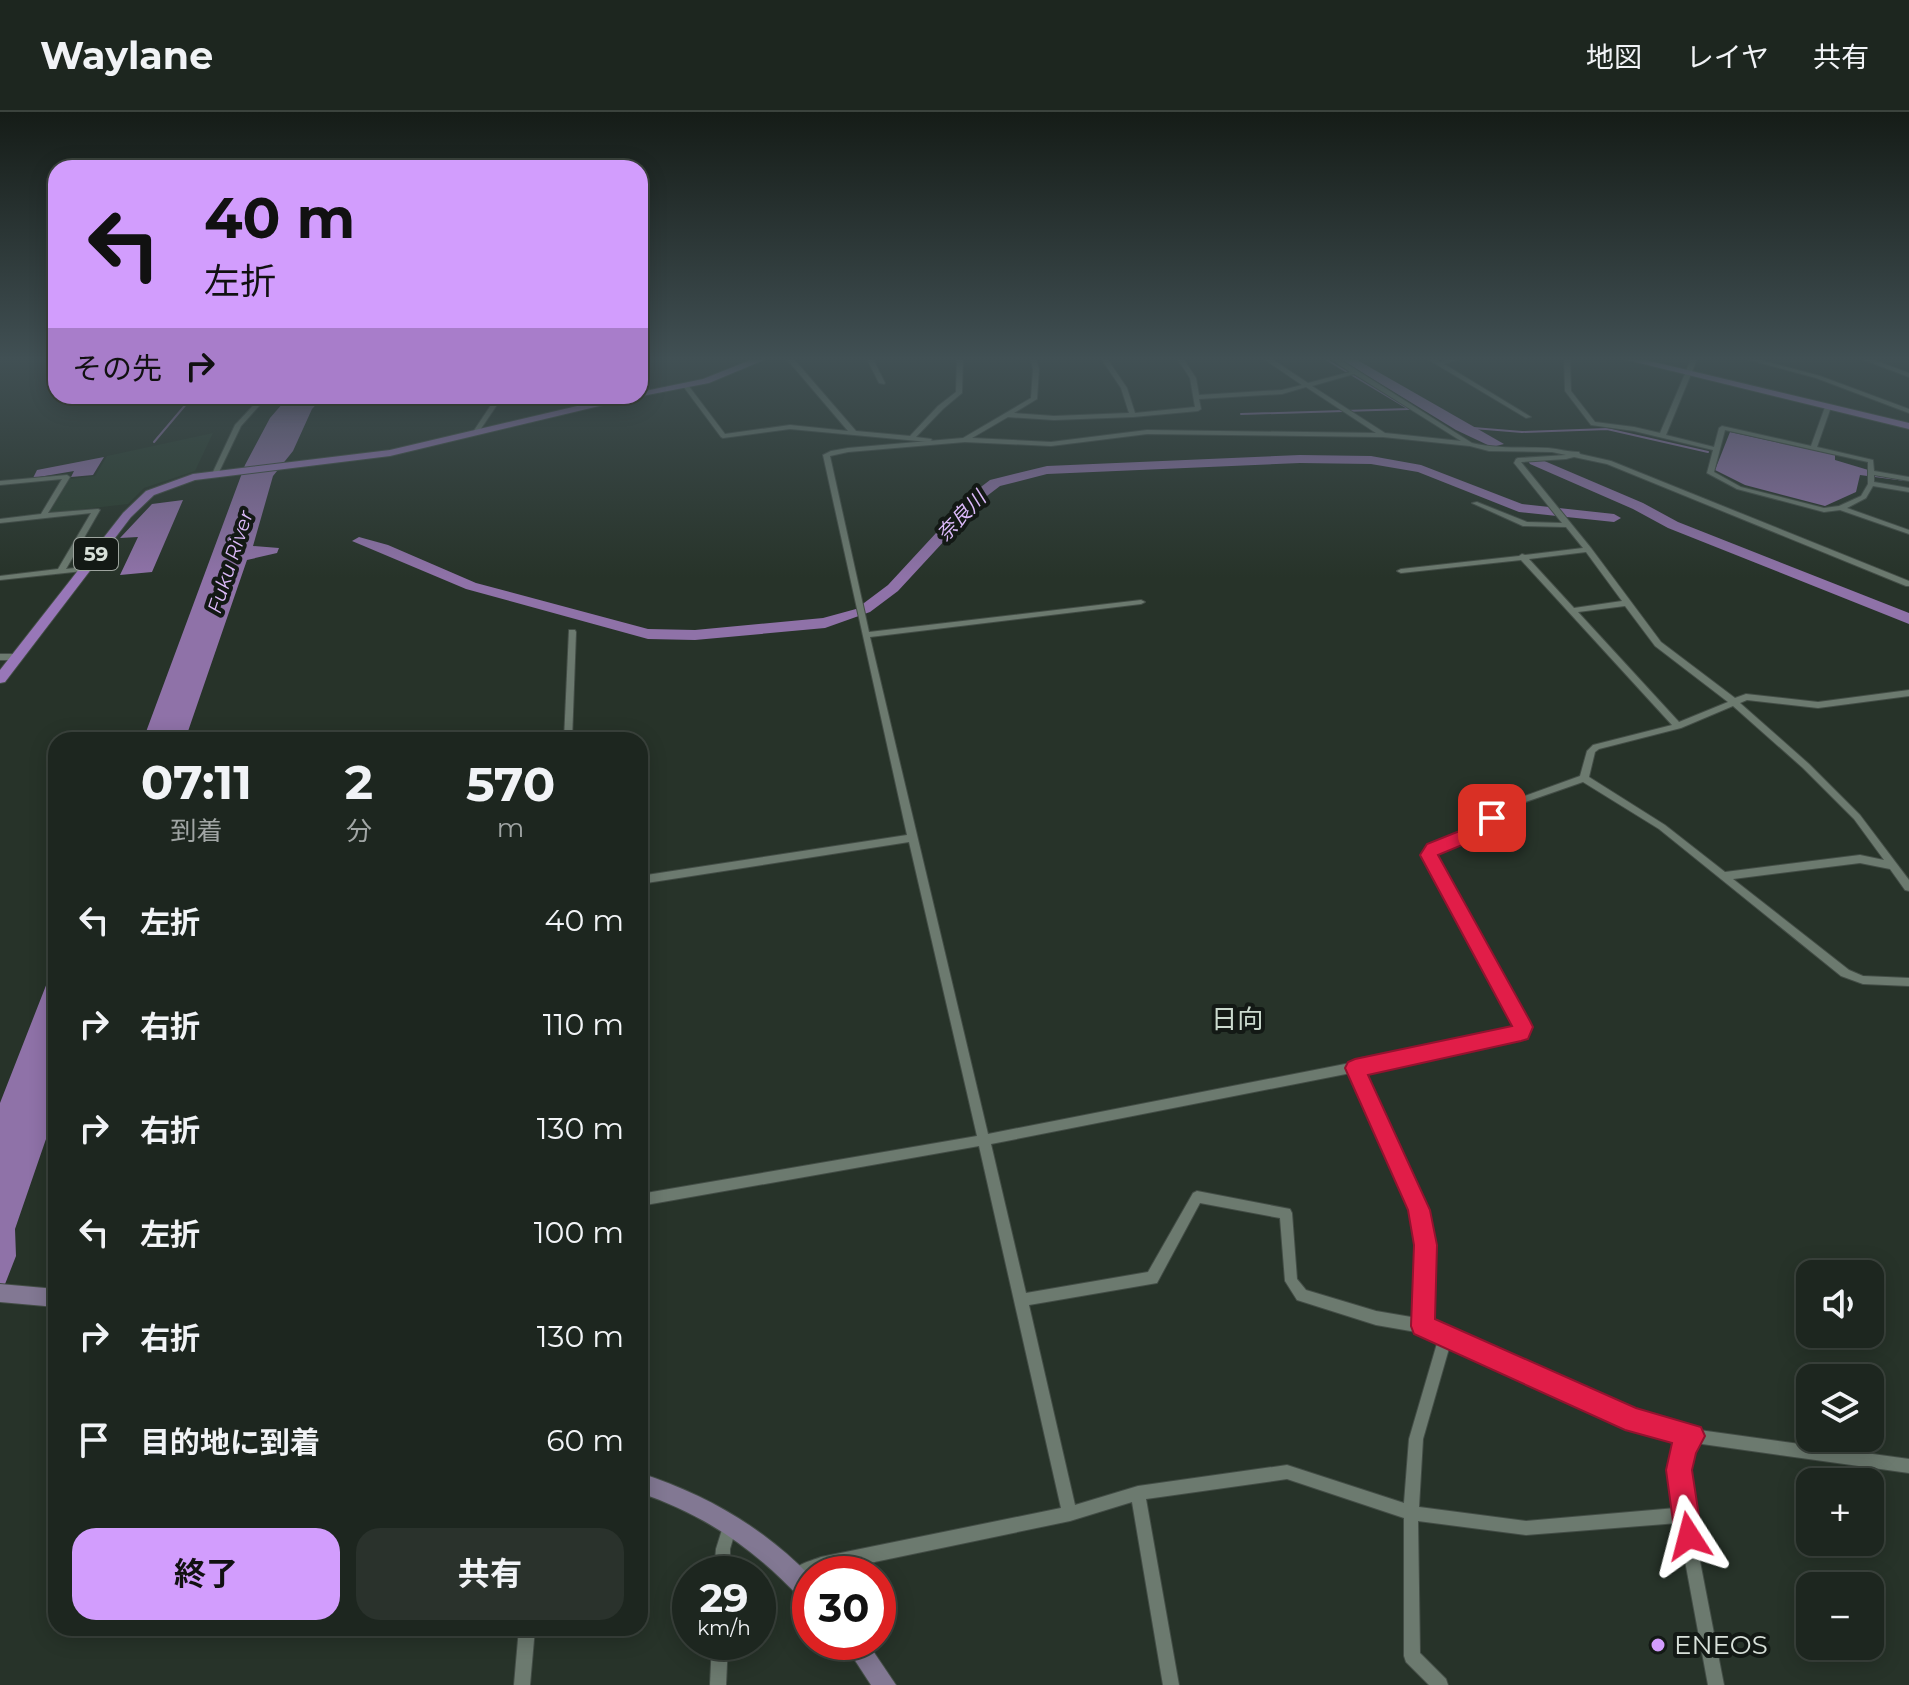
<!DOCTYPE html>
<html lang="ja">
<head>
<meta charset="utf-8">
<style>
  body { margin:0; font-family:Montserrat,"Noto Sans JP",sans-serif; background:#2a322c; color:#f1f3f6; height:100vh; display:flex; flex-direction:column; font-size:30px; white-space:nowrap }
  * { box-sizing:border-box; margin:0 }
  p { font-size:26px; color:#a0a5a4 }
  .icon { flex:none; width:44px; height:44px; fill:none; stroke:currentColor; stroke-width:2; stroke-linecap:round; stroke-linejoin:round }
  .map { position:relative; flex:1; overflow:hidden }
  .sheet { position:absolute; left:48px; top:620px; width:600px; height:904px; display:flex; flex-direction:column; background:#1d261f; border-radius:24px; box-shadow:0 4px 20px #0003,0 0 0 2px #3b433d }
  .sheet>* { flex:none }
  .top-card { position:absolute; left:48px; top:48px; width:600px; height:244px; border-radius:24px; box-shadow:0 4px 20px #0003,0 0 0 2px #3b433d; background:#d29dfd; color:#111; overflow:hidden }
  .fabs { position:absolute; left:1796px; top:1148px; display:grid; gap:16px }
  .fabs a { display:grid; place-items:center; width:88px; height:88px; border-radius:16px; background:#1d261f; box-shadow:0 4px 20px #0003,0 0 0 2px #3b433d; font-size:40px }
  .speed { position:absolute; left:672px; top:1444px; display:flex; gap:16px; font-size:40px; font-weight:700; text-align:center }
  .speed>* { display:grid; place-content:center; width:104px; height:104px; border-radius:50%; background:#1d261f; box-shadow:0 4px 20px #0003,0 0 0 2px #3b433d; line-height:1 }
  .speed small { font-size:20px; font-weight:400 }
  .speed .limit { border:12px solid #d22; background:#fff; color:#111 }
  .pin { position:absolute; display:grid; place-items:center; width:68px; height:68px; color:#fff; margin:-34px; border-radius:16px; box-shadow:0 4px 12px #0006 }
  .me { position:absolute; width:88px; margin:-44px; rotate:351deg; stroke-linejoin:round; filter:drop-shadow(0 0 6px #0008) }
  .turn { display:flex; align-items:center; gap:28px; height:168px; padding:0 24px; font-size:36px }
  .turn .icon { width:104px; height:104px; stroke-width:2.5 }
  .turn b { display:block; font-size:56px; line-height:68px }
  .then { display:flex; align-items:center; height:76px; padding:0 24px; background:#0003; gap:16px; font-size:30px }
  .eta { display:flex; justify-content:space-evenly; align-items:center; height:136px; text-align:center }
  .eta b { font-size:48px; font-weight:700; line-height:56px }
  .button { display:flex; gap:16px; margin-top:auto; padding:16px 24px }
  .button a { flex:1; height:92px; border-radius:24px; background:#d29dfd; color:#111; font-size:32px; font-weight:700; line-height:92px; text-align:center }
  .button a+a { background:#2a322c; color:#f1f3f6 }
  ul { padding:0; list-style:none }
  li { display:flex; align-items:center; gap:24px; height:104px; padding:0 24px }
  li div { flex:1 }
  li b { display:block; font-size:30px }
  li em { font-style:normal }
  header { display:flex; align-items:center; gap:48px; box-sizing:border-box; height:112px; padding:0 40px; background:#1d261f; border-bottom:2px solid #3b433d }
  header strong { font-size:38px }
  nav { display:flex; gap:44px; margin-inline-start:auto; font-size:28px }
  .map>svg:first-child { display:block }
  .built { fill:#2b3d2f }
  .water { fill:#8f72a8 }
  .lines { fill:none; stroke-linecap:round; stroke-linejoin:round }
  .stream { stroke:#8f72a8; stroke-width:2 }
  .river { fill:#8f72a8; fill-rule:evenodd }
  .street-casing { stroke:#434d46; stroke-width:2 }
  .secondary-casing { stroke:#434d46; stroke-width:2 }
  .primary-casing { stroke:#434d46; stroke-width:2 }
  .street { fill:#6c7a6f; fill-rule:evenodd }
  .secondary { fill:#827893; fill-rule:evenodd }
  .primary { fill:#9877b8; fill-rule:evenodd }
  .route { fill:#e11d48; stroke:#92132f; stroke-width:2 }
  .poi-dot { fill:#d29dfd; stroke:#131915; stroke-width:3 }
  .labels { text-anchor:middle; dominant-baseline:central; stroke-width:8; stroke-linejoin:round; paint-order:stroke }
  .far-water-label { font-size:20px; font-style:italic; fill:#dcbafa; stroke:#131915 }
  .shield { fill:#131915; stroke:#9da49e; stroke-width:2 }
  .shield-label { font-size:20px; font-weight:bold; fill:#d8e0d9 }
  .quarter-label { font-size:26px; fill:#cbdace; stroke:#131915 }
  .near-poi-label { font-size:26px; fill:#d8e0d9; stroke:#131915; text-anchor:start }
</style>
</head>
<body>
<header>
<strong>Waylane</strong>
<nav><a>地図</a><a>レイヤ</a><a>共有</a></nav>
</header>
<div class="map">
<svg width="1909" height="1573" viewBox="0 0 1909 1573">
  <rect width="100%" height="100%" fill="#273329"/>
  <path class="built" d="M213,321L195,359L144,376L128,392L49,401L70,367L95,364L107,344Z"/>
  <g class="water">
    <path d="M289,284H324L312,297L293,339L273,364L253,434L279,436L277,441L247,448L185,628H143L245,353L270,306Z"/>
    <path d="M1730,320L1835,343V348L1905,369L1860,363L1856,380L1825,394L1745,373L1715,358Z"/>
    <path d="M104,345L93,363L71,365L74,359L33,366L37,358Z"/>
    <path d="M183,388L152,460L120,463L138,425L120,426L152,392Z"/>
    <path d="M56,831V998L15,1117L16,1144L0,1185V991L54,853L46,851Z"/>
  </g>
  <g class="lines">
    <g class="stream">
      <path d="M1241,302L1409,297L1322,245"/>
      <path d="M1461,315L1522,320L1607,317L1708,340"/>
      <path d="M154,330L193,284"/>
    </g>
    <g class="river">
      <path d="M1337,245H1352L1504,332L1492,335L1456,318Z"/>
      <path d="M1300,343L1371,344L1421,353L1522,392L1614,402L1621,406L1614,410L1519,400L1418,360L1371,352L1300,351L1047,362L1000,374L983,387L898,479L870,500L825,516L695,528L648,527L466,477L352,429L359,425L388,433L476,471L648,517L695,518L823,506L856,497L888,473L973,381L990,368L1047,354Z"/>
      <path d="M1535,345L1643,391L1678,410L1909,501V512L1668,416L1633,397L1530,352L1528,349Z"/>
    </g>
    <g class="street-casing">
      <g id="street">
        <path d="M785,245H792L856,319L910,324L938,294L956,280L957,245H963L962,281L943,297L916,325L931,327L932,328L929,330L790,317L723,326L721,325L683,274L688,273L725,322L790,313L848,319Z"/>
        <path d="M866,245H872L885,271L884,272L879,271Z"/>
        <path d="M1030,245H1036L1039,257L1037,287L1014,301L1054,304L1129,301L1121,276L1100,245H1106L1127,276L1135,301L1195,295L1190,266L1176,245H1182L1196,266L1199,283L1282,278L1302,273L1261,245H1269L1308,271L1350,260L1328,245H1336L1472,331C1497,337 1522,335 1548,336C1559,337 1569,340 1579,340L1580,342L1611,349L1909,469V474H1906L1607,352L1574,345L1566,347L1521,350L1591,436L1661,530L1735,586L1746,582L1818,590L1909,578V584L1818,596L1747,588L1740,591L1809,652L1860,703L1909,768V779L1905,778L1890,757L1860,751L1733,767L1849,858L1863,864L1909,866V874L1863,872L1841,864L1659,717L1583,670L1520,692L1476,723L1437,739L1434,743L1527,912L1528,915C1526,920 1522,926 1516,928L1362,958L1425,1098L1432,1133L1430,1210L1635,1302L1692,1317L1909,1347V1361L1695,1331L1690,1338L1686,1358L1691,1403L1724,1573H1708L1678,1411L1526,1423L1418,1409L1420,1541L1446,1567L1448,1573H1429L1406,1550L1404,1544V1406L1287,1367L1146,1387L1179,1573H1163L1132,1390L1070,1409L817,1462H810V1464L797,1473L792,1470L789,1465C795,1452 808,1450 821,1445L1061,1396L979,1034L640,1094V1082L977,1024L909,730L640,772V764L907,723L823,343L831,339L848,336L963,326L1031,286L1033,257ZM1354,262L1461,329L1385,321L1312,274ZM1306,275L1376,321L1147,318L1051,330L972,326L1008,305L1054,308L1133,305L1198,299L1201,297L1199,287L1282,282ZM1147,322L1383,325L1470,334L1489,339L1552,340L1566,343L1518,346L1516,347L1514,351L1562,411L1527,410L1477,390L1472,391L1523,414L1566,415L1583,436L1525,443L1522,442L1519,444L1401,457L1397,459L1401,461L1521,448L1672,613L1593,633L1587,639L1580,664L1514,688L1470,719L1431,733L1424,743L1517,914L1513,919L988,1022L870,525L1141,492L1145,490L1141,488L869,520L830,344L848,340L965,330L1051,334ZM1586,440L1622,489L1574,496L1529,447ZM1625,494L1655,534L1728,590L1679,610L1578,500ZM1733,594L1803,656L1854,707L1884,748L1860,743L1725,760L1665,713L1589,665L1595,640L1599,637L1681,616ZM1351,961L1413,1098L1420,1133L1417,1206L1376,1199L1306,1178L1297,1167L1292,1101L1290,1097L1197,1079L1193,1081L1148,1160L1026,1181L991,1032ZM1200,1091L1280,1106L1285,1169L1297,1188L1376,1213L1422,1221L1438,1228L1409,1327L1404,1391L1287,1353L1138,1374L1075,1393L1029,1193L1157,1171ZM1450,1233L1634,1316L1680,1328C1669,1350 1673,1373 1676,1396L1526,1409L1419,1395L1423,1327Z"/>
        <path d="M1424,245H1432L1440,250L1455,245H1466L1444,252L1531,305L1526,306Z"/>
        <path d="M1564,245H1570L1571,279L1595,310L1634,315L1660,321L1692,245H1698L1666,323L1714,335L1719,316L1722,314L1811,334L1825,295L1830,294L1831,295L1817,335L1873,348L1874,359L1909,365V369L1874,363V370L1909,376V380L1873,374L1866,386L1847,396L1909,418V422L1840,398L1824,400L1737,377L1707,361L1713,338L1634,319L1591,313L1565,279ZM1725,318L1868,350V372L1861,384L1839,394L1824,396L1741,375L1714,360Z"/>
        <path d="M1738,245H1749L1820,264L1909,297V301L1816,266Z"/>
        <path d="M1856,245H1866L1909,261V265Z"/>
        <path d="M262,284H268L241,314L219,360L214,361L213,360L235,313Z"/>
        <path d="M497,284H503L478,321H474L473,320Z"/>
        <path d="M67,363L70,365L48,401L98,397L100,398L66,457L83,455L87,457L83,459L0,468V464L58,457L91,401L0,411V407L41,402L62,367L0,373V369Z"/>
        <path d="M569,518H575L576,520L572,628H564Z"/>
        <path d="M0,542H17L21,545L17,548H0Z"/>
        <path d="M730,1406L735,1408L737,1413L730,1437V1462H714L716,1437L725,1408Z"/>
        <path d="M519,1516H535L530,1573H514Z"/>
        <path d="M712,1530H728L726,1573H710Z"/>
      </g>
    </g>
    <g class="secondary-casing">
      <g id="secondary">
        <path d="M0,1172L56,1177V1195L0,1190Z"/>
        <path d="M640,1361C705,1382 763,1415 810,1464V1491L802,1488C756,1438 704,1402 640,1381Z"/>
        <path d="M843,1530H867L896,1573H871Z"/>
      </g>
    </g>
    <g class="primary-casing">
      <g id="primary">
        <path d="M758,245H771L709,271L637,285L390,344L195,368L154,383L131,405L5,570L0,571V558L123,401L146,379L193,362L390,338L620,284H640V280L703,267Z"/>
        <path d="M1615,245H1633L1909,311V317Z"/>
      </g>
    </g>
    <use href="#street" class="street"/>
    <use href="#secondary" class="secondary"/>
    <use href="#primary" class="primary"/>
  </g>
  <linearGradient id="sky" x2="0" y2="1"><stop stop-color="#151c17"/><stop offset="0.53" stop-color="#415054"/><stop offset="1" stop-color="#415054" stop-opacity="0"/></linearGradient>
  <rect width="1909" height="466" fill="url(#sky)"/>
  <path class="route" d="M1492,700L1500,706L1479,726L1438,743L1530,909L1533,915L1528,927L1521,929L1368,963L1430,1098L1437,1133L1435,1207L1636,1296L1701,1315L1705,1324L1696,1341L1692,1358L1702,1424L1698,1434L1689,1438L1679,1434L1675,1424L1666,1358L1672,1331L1625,1318L1414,1222L1411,1214L1414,1133L1408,1098L1345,956L1348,950L1355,947L1512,914L1420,743L1427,732L1467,716Z"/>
  <circle class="poi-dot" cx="1658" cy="1533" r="8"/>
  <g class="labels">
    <g class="far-water-label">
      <text transform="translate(961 404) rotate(-46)">奈良川</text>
      <text transform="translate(230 450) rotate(-72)">Fuku River</text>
    </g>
    <rect class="shield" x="74" y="426" width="44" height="32" rx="6"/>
    <g class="shield-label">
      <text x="96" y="442">59</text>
    </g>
    <g class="quarter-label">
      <text x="1237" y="907">日向</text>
    </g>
    <g class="near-poi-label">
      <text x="1674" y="1533">ENEOS</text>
    </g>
  </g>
</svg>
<div class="fabs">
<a><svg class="icon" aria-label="sound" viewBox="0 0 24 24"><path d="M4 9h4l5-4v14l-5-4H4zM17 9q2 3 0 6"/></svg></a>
<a><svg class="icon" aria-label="layers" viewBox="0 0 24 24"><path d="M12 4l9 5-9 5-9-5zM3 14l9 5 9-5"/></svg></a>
<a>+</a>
<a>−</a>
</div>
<div class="speed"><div>29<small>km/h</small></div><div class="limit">30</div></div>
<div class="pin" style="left:1492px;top:706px;background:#d93025"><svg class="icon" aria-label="arrive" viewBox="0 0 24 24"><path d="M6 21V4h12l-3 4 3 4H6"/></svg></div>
<svg class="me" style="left:1689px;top:1424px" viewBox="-20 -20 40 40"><path d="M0-17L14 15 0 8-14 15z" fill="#e11d48" stroke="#fff" stroke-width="4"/></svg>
<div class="top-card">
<div class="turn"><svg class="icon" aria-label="left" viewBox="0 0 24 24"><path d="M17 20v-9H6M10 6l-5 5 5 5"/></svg><div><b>40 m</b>左折</div></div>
<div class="then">その先<svg class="icon" aria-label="right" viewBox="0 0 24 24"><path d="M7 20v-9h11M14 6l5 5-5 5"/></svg></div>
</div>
<section class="sheet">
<div class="eta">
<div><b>07:11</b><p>到着</p></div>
<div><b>2</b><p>分</p></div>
<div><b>570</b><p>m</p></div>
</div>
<ul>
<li><svg class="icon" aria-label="left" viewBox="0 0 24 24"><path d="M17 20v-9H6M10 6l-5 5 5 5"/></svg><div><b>左折</b></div><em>40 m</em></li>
<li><svg class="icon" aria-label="right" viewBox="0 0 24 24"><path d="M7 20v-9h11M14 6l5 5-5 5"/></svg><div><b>右折</b></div><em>110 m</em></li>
<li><svg class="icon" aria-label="right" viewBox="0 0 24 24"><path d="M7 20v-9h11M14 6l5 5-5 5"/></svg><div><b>右折</b></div><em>130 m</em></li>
<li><svg class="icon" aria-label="left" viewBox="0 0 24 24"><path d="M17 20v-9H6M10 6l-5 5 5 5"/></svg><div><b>左折</b></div><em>100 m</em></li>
<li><svg class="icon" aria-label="right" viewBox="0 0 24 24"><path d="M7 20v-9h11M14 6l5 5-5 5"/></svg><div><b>右折</b></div><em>130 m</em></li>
<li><svg class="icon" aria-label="arrive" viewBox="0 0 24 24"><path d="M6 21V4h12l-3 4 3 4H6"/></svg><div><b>目的地に到着</b></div><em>60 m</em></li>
</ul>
<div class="button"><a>終了</a><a>共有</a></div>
</section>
</div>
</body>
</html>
